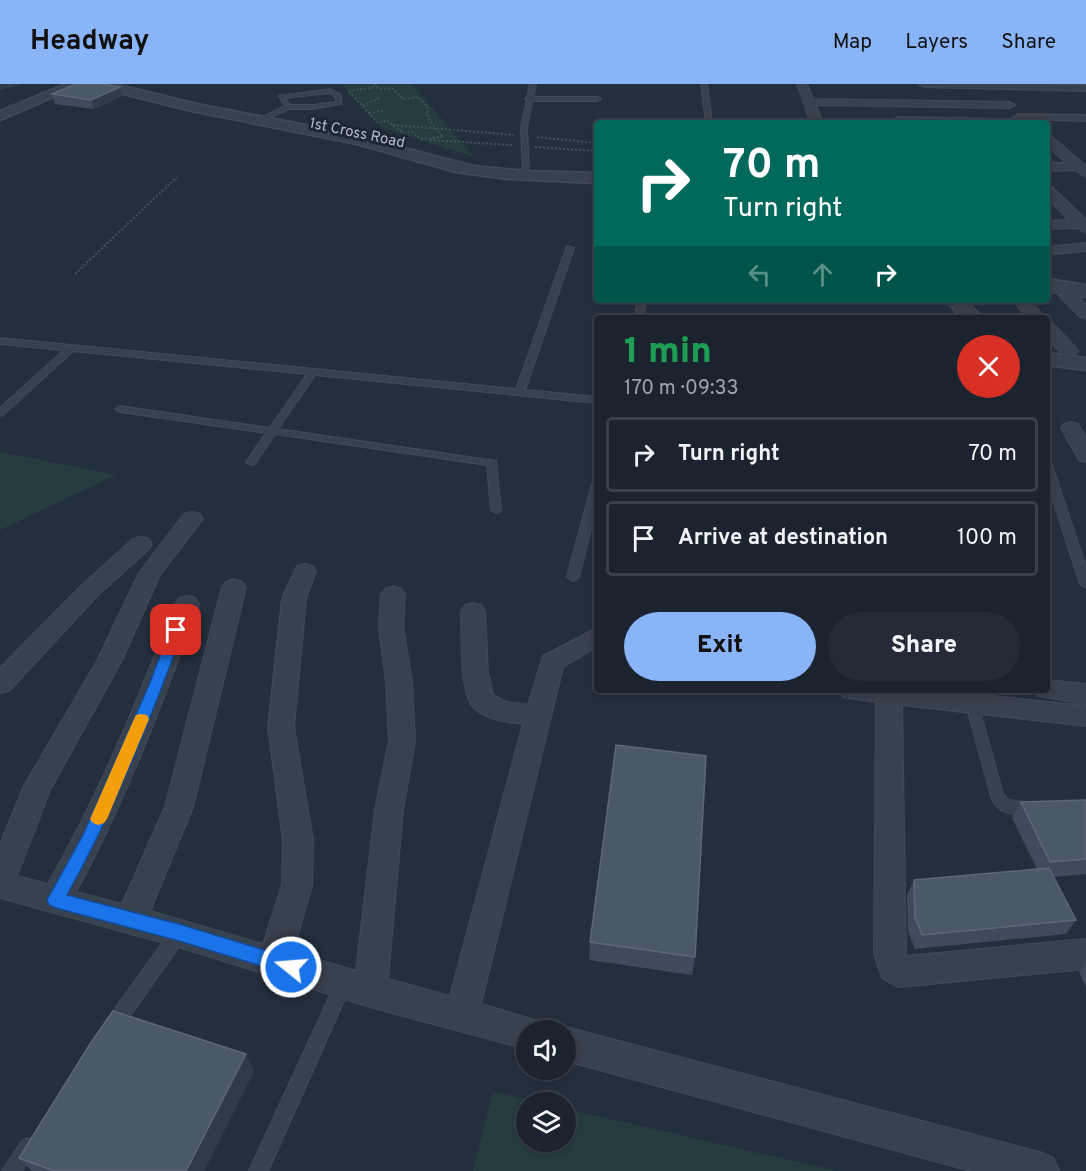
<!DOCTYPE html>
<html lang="en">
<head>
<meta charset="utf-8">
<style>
  body { margin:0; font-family:Overpass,sans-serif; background:#242b36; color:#f1f3f6; height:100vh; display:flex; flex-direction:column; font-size:22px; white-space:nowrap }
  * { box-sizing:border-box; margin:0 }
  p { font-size:20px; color:#a0a4aa }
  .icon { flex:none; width:33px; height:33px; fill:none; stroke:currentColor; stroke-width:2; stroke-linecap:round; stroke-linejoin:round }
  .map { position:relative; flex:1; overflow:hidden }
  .details { position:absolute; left:594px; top:231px; width:456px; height:378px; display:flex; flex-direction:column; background:#1b232e; border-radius:6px; box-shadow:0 3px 9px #0003,0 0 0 2px #39404a }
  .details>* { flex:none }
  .top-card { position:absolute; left:594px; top:36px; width:456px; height:183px; border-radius:6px; box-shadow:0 3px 9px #0003,0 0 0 2px #39404a; background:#00695c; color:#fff; overflow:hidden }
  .controls { position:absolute; left:516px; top:936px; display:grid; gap:12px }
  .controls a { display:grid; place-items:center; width:60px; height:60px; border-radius:50%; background:#1b232e; box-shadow:0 3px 9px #0003,0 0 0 2px #39404a; font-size:30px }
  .pin { position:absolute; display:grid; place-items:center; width:51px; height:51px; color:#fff; margin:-26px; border-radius:12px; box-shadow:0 3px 9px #0006 }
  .me { position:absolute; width:66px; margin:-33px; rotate:287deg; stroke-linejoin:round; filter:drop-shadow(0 0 4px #0008) }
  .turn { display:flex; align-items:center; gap:21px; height:126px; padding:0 30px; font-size:27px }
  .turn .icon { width:78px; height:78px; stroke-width:2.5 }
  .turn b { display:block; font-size:42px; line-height:51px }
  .lanes { display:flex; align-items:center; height:57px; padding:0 30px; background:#0003; justify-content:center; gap:30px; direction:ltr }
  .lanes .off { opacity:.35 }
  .round { display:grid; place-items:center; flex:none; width:63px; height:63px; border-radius:32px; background:#242b36 }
  .headline { display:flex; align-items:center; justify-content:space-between; height:102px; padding:0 30px }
  h1 { font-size:36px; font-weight:800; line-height:45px; color:#1e9e55 }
  .cta { display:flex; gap:12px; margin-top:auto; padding:12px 30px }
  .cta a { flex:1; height:69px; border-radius:36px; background:#8ab4f8; color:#111; font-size:24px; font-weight:800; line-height:69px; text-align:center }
  .cta a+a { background:#242b36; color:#f1f3f6 }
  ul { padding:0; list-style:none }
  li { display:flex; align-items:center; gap:18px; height:75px; margin:0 12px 9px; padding:0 18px; border:3px solid #39404a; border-radius:6px }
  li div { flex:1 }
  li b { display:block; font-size:22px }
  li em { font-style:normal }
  header { display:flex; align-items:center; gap:36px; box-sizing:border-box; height:84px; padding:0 30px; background:#8ab4f8; color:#111 }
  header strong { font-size:28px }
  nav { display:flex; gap:33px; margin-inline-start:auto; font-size:21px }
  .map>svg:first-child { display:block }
  .green { fill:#263c3f }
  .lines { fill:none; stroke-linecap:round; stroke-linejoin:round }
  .service-casing { stroke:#414a57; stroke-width:2 }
  .minor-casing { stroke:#414a57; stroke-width:2 }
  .tertiary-casing { stroke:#414a57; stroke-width:3 }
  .path { stroke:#3f5557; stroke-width:2; stroke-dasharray:2 2; stroke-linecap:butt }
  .service { fill:#38414e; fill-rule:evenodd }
  .minor { fill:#38414e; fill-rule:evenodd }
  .tertiary { fill:#38414e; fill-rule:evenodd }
  .wall { fill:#3f4b5c }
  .shaded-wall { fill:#2f3b4b }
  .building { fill:#4b5868; stroke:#5c6777; stroke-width:1.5 }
  .route { fill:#1a73e8; stroke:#114b97; stroke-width:1.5 }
  .slow { fill:#f59e0b }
  .labels { text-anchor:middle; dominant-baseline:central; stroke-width:6; stroke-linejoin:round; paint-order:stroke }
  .far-street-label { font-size:15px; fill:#b4bcc9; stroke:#1d2633 }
</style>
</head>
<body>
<header>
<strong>Headway</strong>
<nav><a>Map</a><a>Layers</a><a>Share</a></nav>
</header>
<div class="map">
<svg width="1086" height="1087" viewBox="0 0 1086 1087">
  <rect width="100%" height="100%" fill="#242f3e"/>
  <g class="green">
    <path d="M342,0H412L474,73L382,44Z"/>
    <path d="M0,368L116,391L0,446Z"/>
    <path d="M493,1008L539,1018H526V1058H566V1025L837,1087H473Z"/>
  </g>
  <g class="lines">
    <g class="service-casing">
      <g id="service">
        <path d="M530,0H536L533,13H598L601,15L598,17H532L527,44L529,92L526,94L523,92L521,44L527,16L525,15L527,13Z"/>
        <path d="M701,0H707L712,39H706Z"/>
        <path d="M330,5L341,11V20L312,25H289L262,37L257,36L285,22L279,12ZM329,9L336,13V18L312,21H290L285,14Z"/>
        <path d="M567,162L574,164L525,306L597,313V319L315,291L278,345L496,377L501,426L500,428L496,429L491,426L487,381L275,350L255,380L251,381L246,378L266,349L120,328L115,325L120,322L270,344L307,290L73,267L3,331L0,332V324L64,266L0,260V254L516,305Z"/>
        <path d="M638,216H646L643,234H635Z"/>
        <path d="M1047,378L1052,381L1086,483V504L1080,500L1047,397Z"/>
        <path d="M597,397V420L579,493L573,497L567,493L592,400Z"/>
        <path d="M972,615L977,617L978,620L1003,710L1009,716L1039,720L1041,724L1039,728C1030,731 1012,731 1003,727C998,725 995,720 992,716L966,620L967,617Z"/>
        <path d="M179,842L185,844L187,849L185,854L118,949L112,951L106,949L104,943L106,937L173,844Z"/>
        <path d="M344,891L350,894L352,899L268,1087H249L338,894Z"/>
        <path d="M28,1054L34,1057L37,1063L22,1087H2L22,1057Z"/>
      </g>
    </g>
    <g class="minor-casing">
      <g id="minor">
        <path d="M797,0H807L813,15L1009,18L1015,21L1009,24L816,21L823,39H811Z"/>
        <path d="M918,0L1086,1V7L923,3Z"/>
        <path d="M1019,30L1086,31V37L1015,35L1013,33Z"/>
        <path d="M898,33L1001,35L1007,39L894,38L892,36Z"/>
        <path d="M1047,51L1051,52L1086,82V93L1075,86L1047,87V79H1066L1047,61Z"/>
        <path d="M1047,102L1052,103L1086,136V149L1077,144L1047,145V137L1069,136L1047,114Z"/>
        <path d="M1086,159V167L1055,170L1048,166L1055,162Z"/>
        <path d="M1060,198L1066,200L1086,221V235L1080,233L1054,206L1052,203Z"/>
        <path d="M1012,216H1029L1045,234H1028Z"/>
        <path d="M1047,239L1053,240L1075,263L1078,267L1075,271H1063L1047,254Z"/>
        <path d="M1071,338L1078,340L1086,354V378L1079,376L1061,344L1064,340Z"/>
        <path d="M192,428L200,430L203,435L160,491L121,578L51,704L17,792L48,800C99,711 138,615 175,520L179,514L187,512L195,514L199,520C163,618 126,716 76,808L122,820L165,723L222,503L226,498L234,495L242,498L246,503L193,723L150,827L263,860L282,801L283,756L268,643L282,515L297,482L305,480L313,482L316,487L306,515L294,643L313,756L312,801L293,868L356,887L375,726L389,657L386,598L379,543L381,510L385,505L393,502L401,505L405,510L403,543L412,598L415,657L403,726L388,895L450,912L523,640C505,638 488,636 474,624C459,610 462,548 461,527L465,521L473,519L481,521L485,527L488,589L493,611L506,618L528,621L543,572L597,544V563L563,583L481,920L538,937L542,946H526V965L370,923L179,863L0,814V760L24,702L97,577L139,489L184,430Z"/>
        <path d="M141,453L149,455L152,460L149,465L98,511L9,607L0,609V584L82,501L133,455Z"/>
        <path d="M1047,596L1086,600V620L1038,612L1035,606H1047Z"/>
        <path d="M839,606H938L1086,622V642L902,621L906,872L1086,855V885L899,903L882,894L874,870L876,618L843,613Z"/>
        <path d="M566,943L1040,1068L1053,1074L1059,1087H971L566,977V946H558Z"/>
      </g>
    </g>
    <g class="tertiary-casing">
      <g id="tertiary">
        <path d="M66,0H83L0,36V27Z"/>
        <path d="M95,0H115L192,19L346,49L473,82L526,87L597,89V99L508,95L456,88L357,60L192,27L96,3Z"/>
        <path d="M1047,195L1086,201V213L1047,207Z"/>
        <path d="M946,216H966L982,234H961Z"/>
        <path d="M1047,269L1086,274V286L1047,281Z"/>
      </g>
    </g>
    <g class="path">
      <path d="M374,0L377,3"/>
      <path d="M377,3L379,5L392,4L403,15L418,13L427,22L428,34L443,53L420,55L413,48L404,49L387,37L378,39L348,7Z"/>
      <path d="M363,22L381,13"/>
      <path d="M369,29L383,27"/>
      <path d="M393,41L514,51"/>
      <path d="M537,53L597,59"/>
      <path d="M430,56L512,61"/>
      <path d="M535,63L597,67"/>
      <path d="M75,190L177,93"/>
    </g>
    <use href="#service" class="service"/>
    <use href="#minor" class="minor"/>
    <use href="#tertiary" class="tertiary"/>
  </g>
  <g class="wall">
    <path d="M52,10L122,12L94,25L55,20Z"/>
    <path d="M1086,716V790L1053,793L1076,836L1066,850L915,865L908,847L907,811L914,796L1037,785L1012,734L1021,718Z"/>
    <path d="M590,858L695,873L692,891L589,876Z"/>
    <path d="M1086,878V903L1079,888Z"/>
    <path d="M254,987L204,1087H32L19,1074Z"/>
  </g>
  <g class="shaded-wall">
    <path d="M0,0H23L0,6Z"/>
    <path d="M120,3L122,12L94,25L91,16Z"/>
    <path d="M246,970L254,987L204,1087H186Z"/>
  </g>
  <g class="building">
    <path d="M76,0H103L120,3L91,16L52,10Z"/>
    <path d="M616,661L706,672L695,873L590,858Z"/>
    <path d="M1086,716V775L1050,778L1021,718Z"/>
    <path d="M1049,784L1076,836L922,851L915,833L914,796Z"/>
    <path d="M113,927L246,970L186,1087H54L19,1074L90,960Z"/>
  </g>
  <path class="route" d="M176,542L183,546C150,637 114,727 67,811L179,840L291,874L298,877L300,883L298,889L291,891L179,857L56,824L49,821L47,816L83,751L149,601L170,546Z"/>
  <path class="slow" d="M141,630L147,631L149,635L107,735L104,739L98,741L93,739L90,735L134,635L136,631Z"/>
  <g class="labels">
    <g class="far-street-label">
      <text transform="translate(357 50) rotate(12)">1st Cross Road</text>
    </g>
  </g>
</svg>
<div class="controls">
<a><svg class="icon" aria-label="sound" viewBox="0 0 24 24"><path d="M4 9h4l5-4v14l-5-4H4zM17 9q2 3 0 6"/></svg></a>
<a><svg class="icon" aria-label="layers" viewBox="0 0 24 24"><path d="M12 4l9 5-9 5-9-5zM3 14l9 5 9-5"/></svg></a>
</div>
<div class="pin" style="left:176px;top:546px;background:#d93025"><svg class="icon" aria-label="arrive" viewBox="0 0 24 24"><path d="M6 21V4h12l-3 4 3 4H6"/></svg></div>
<svg class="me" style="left:291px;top:883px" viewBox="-20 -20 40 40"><circle r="17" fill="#1a73e8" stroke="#fff" stroke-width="3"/><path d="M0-11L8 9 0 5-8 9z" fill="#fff"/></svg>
<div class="top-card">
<div class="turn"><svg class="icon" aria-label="right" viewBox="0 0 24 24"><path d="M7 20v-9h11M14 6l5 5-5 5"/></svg><div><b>70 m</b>Turn right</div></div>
<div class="lanes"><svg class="icon off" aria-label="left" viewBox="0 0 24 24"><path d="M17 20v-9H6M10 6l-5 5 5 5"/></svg><svg class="icon off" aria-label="ahead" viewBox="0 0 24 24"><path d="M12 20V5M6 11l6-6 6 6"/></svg><svg class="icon" aria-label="right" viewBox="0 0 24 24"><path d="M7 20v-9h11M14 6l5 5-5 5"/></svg></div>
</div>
<section class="details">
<div class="headline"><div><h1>1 min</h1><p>170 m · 09:33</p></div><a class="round" style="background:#d93025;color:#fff"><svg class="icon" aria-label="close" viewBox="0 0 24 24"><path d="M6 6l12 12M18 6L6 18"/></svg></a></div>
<ul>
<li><svg class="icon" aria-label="right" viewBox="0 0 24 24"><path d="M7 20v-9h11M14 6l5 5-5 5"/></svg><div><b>Turn right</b></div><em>70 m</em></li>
<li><svg class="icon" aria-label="arrive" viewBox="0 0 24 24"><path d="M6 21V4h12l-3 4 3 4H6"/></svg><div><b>Arrive at destination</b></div><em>100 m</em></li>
</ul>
<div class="cta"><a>Exit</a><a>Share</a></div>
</section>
</div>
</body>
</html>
